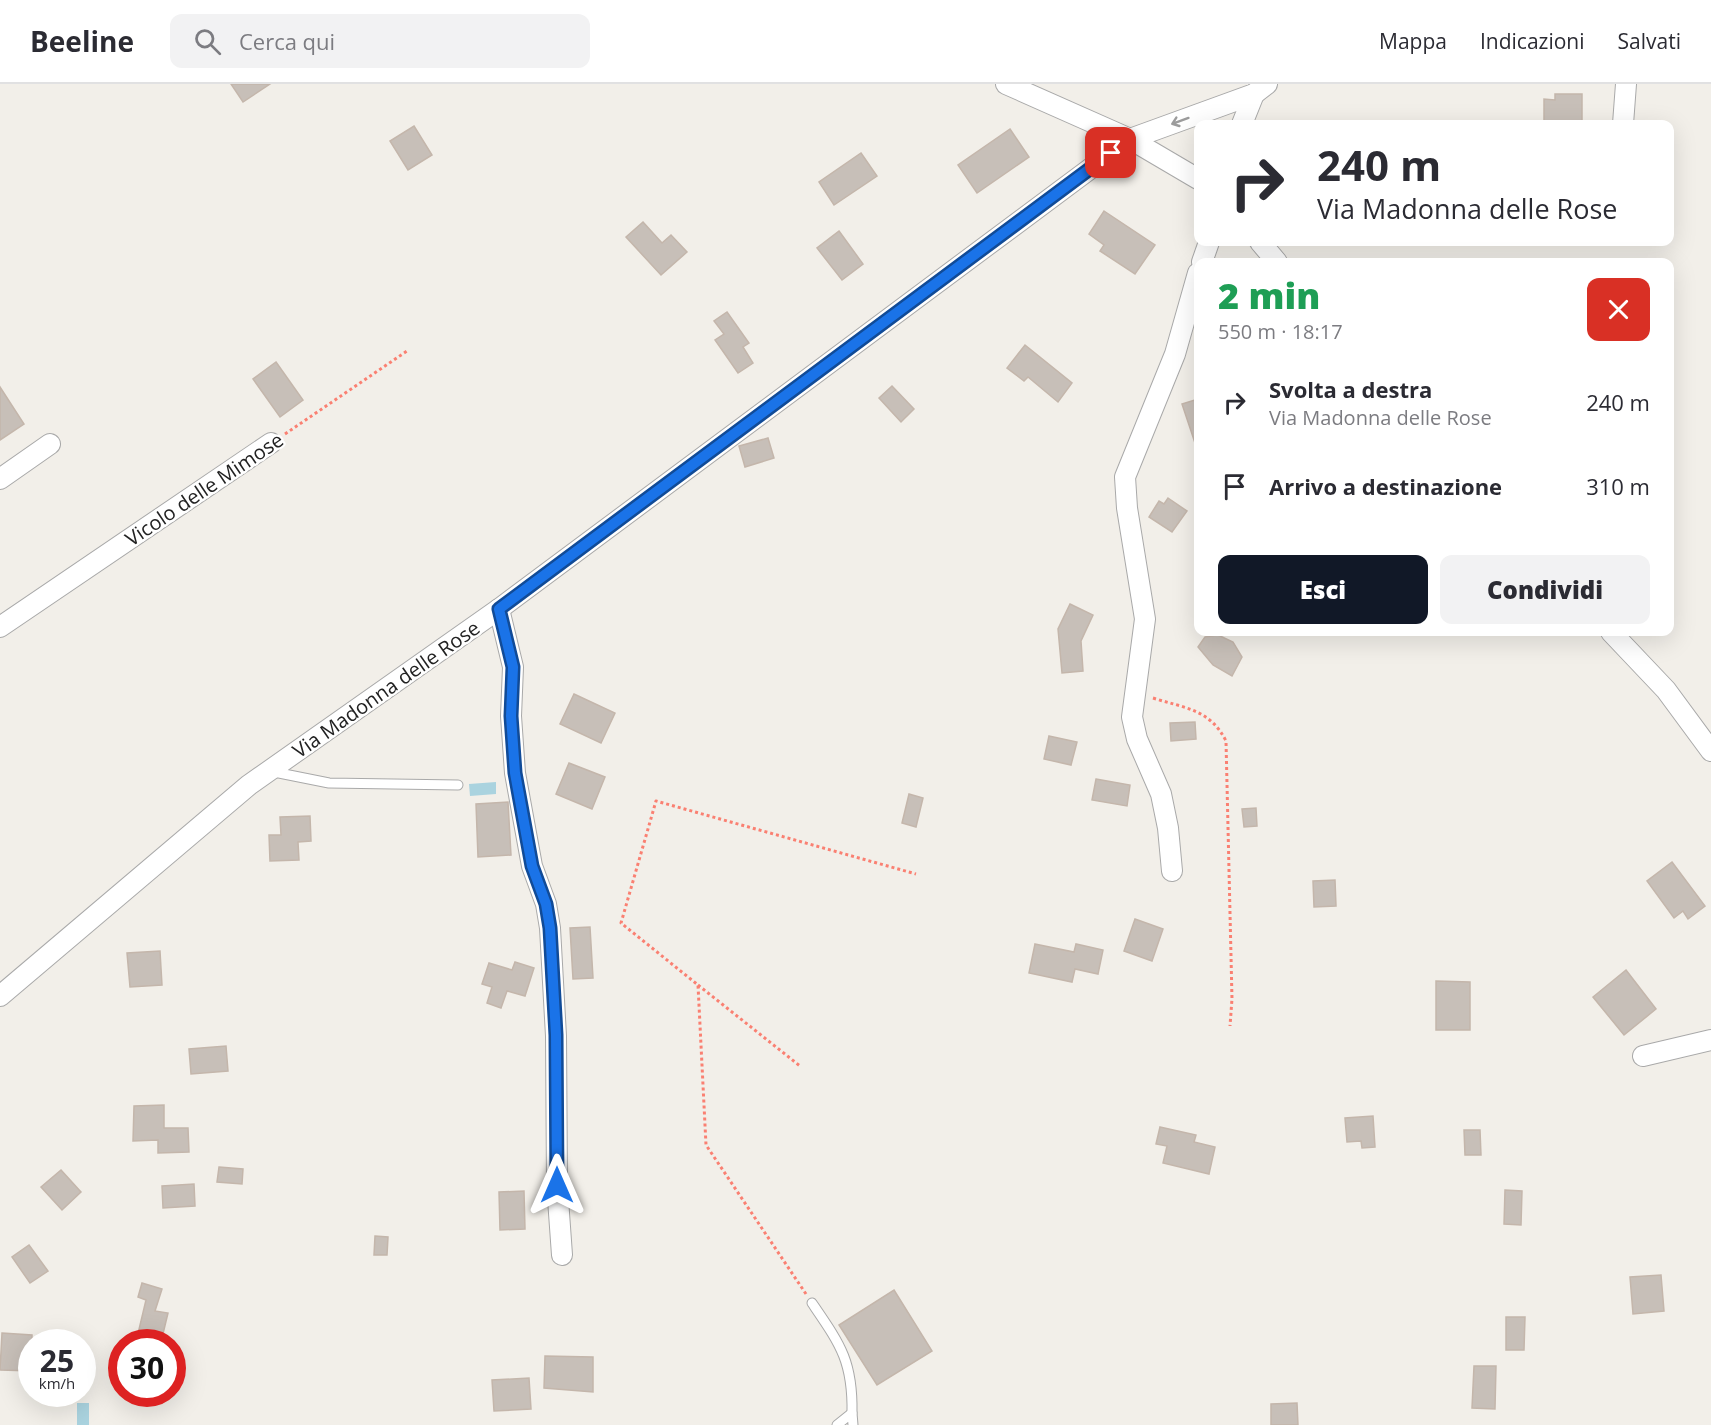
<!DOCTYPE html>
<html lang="it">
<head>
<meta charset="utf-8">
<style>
  body { margin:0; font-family:"Open Sans",sans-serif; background:#f2f2f3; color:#2b2b33; height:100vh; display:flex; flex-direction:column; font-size:22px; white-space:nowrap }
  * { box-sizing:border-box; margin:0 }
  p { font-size:20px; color:#7c7c81 }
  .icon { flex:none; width:33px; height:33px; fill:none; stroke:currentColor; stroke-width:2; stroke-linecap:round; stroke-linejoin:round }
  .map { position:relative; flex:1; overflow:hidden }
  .panel { position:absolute; left:1194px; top:174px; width:480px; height:378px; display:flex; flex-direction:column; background:#fff; border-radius:12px; box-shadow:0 6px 24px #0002 }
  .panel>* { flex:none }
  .guide { position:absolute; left:1194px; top:36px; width:480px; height:126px; border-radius:12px; box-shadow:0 6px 24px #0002; background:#fff; color:#2b2b33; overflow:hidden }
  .speed { position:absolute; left:18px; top:1245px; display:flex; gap:12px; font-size:30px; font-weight:700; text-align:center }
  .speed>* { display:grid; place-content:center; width:78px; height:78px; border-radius:50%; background:#fff; box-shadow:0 6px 24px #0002; line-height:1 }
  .speed small { font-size:15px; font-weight:400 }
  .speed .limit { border:9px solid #d22; background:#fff; color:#111 }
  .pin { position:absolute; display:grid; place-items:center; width:51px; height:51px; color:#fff; margin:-26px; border-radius:12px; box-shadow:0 3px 9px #0006 }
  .me { position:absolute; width:66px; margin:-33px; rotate:0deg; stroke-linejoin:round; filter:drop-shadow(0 0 4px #0008) }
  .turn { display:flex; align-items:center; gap:21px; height:126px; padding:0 24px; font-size:27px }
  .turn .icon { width:78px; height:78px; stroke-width:2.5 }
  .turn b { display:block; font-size:42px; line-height:51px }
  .round { display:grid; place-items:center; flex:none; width:63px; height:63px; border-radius:12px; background:#f2f2f3 }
  .head { display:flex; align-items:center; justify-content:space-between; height:102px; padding:0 24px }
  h1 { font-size:36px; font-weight:800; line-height:45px; color:#1e9e55 }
  .button { display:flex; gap:12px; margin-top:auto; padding:12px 24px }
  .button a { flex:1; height:69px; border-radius:12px; background:#111827; color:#fff; font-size:24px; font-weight:800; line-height:69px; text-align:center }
  .button a+a { background:#f2f2f3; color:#2b2b33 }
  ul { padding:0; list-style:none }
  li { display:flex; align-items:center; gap:18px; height:84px; padding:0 24px }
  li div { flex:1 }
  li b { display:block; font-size:22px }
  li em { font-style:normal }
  header { display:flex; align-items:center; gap:36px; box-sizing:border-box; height:84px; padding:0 30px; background:#fff; border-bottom:2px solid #e1e1e2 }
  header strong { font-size:28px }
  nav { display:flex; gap:33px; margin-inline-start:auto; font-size:21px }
  .search { width:420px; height:54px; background:#f2f2f3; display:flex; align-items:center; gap:15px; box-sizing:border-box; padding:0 21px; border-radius:12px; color:#7c7c81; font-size:22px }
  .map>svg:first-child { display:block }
  .water { fill:#aad3df }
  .building { fill:#c7bfb8; stroke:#c4b6ab; stroke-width:1.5 }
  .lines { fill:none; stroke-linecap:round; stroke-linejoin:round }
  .lane-casing { stroke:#a9a9a9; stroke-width:11 }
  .street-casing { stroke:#a9a9a9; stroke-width:22 }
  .path { stroke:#fa8072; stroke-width:3; stroke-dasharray:3 3; stroke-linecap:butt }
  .lane { stroke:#fff; stroke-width:9 }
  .street { stroke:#fff; stroke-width:20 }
  .oneway { stroke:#9c9c9c }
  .route-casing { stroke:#114b97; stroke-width:15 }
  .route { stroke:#1a73e8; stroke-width:10 }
  .labels { text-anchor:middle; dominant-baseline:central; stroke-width:4.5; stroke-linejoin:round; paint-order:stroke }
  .street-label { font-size:20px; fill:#222; stroke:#fff }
</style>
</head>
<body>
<header>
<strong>Beeline</strong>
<div class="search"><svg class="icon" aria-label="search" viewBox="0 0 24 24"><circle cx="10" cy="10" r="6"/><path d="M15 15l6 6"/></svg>Cerca qui</div>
<nav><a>Mappa</a><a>Indicazioni</a><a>Salvati</a></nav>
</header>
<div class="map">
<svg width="1711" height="1341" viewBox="0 0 1711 1341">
  <rect width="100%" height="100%" fill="#f2efe9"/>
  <g class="water">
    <path d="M496,698V710L470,712L469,700Z"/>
    <rect x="77" y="1319" width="12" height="22"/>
  </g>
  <g class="building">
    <path d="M231,0H270L243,18Z"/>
    <path d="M1555,10H1582V40H1544V15L1555,16Z"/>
    <path d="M414,42L432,71L408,86L390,57Z"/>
    <path d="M1010,45L1029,73L977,109L958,81Z"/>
    <path d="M861,69L877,92L834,121L819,98Z"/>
    <path d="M1104,127L1155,161L1135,190L1100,167L1104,161L1089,150Z"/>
    <path d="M643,138L662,159L671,151L687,168L661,191L626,153Z"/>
    <path d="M839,147L863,180L842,196L817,164Z"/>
    <path d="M727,228L749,259L743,263L753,279L738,289L715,256L724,250L714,237Z"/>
    <path d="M1025,261L1072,299L1058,318L1028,293L1024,297L1007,284Z"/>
    <path d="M276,278L303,316L280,333L253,295Z"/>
    <path d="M892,302L914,325L901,338L879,314Z"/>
    <path d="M0,303L24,340L0,356Z"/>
    <path d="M1198,315V362H1196L1182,320Z"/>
    <path d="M768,354L774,374L745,383L739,362Z"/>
    <path d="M1168,414L1187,427L1172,448L1149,433L1159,417L1164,420Z"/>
    <path d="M1070,520L1093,531L1081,557L1083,587L1062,589L1058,545Z"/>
    <path d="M1218,551L1233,558L1242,573L1232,592L1213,581L1198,563L1205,553Z"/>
    <path d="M574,610L615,629L601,659L560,640Z"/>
    <path d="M1195,638L1196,655L1171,657L1170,639Z"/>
    <path d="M1049,652L1077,658L1071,681L1044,675Z"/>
    <path d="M569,679L605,693L592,725L556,710Z"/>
    <path d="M1096,695L1130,701L1127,722L1092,716Z"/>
    <path d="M909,710L923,714L916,743L902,739Z"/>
    <path d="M508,718L511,771L478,773L476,720Z"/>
    <path d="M1256,724L1257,742L1244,743L1242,725Z"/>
    <path d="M310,732L311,757L298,758L299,776L270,777L269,751H281L280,733Z"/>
    <path d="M1672,778L1705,822L1688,835L1683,827L1674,834L1647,797Z"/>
    <path d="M1335,796L1336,822L1314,823L1313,797Z"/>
    <path d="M1135,835L1163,845L1152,877L1124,867Z"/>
    <path d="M590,843L593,894L573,895L570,844Z"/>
    <path d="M1035,860L1074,868L1076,860L1103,866L1098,890L1075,885L1072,898L1029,889Z"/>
    <path d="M160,867L162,901L130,903L127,869Z"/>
    <path d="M515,878L534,884L525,912L507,907L501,924L487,919L492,903L482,900L489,879L512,886Z"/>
    <path d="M1626,886L1656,925L1624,951L1593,913Z"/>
    <path d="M1436,897L1470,898V946H1436Z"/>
    <path d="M226,962L228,987L191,990L189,965Z"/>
    <path d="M164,1021V1044H188L189,1068L158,1069V1056L133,1057L134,1022Z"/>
    <path d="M1373,1032L1375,1063L1362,1064L1361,1057L1347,1058L1345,1034Z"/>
    <path d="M1160,1043L1196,1051L1194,1058L1215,1063L1209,1090L1163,1079L1167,1062L1156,1060Z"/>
    <path d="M1464,1046H1480L1481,1071H1465Z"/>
    <path d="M219,1083L243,1085L242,1100L217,1098Z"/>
    <path d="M61,1086L81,1108L62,1126L41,1103Z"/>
    <path d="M194,1100L195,1122L163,1124L162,1102Z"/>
    <path d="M1505,1106L1522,1107L1521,1141L1504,1140Z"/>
    <path d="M524,1107L525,1145L500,1146L499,1108Z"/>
    <path d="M375,1152L388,1153L387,1171H374Z"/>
    <path d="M29,1161L48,1187L30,1199L12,1173Z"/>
    <path d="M1661,1191L1664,1227L1633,1230L1630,1193Z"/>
    <path d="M142,1199L162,1205L155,1227L168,1229L161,1258H136L146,1216L138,1213Z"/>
    <path d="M894,1206L932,1267L877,1301L839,1241Z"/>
    <path d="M1506,1233H1525L1524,1266H1506Z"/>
    <path d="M2,1249L32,1251V1287L0,1286Z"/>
    <path d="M545,1272L593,1273V1308L544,1304Z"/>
    <path d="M1474,1282H1496L1495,1325L1472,1324Z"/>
    <path d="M529,1294L531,1325L494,1327L492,1296Z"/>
    <path d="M1297,1319L1298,1341H1271V1320Z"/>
  </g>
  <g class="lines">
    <g class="lane-casing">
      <g id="lane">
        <path d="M269,687L329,699L458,701"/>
        <path d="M812,1219C840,1260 853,1277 852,1329"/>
        <path d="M837,1341L852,1329L853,1341"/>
      </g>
    </g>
    <g class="street-casing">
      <g id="street">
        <path d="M1006,0L1130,55L1198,95"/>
        <path d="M1242,40L1254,10"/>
        <path d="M1623,40L1626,0"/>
        <path d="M1260,158L1277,178"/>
        <path d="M1202,178L1209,158"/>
        <path d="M0,395L50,360"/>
        <path d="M499,525L513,583L511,632L515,689L532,782L546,820L550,844L556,952L557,1101L562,1171"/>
        <path d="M0,543L271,359"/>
        <path d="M1611,548L1666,606L1711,667"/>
        <path d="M1172,787L1168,744L1161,710L1137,655L1132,633L1145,535L1127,424L1125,393L1175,270L1198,189"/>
        <path d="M0,912L249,701L499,525L1130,55L1254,10L1267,0"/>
        <path d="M1643,972L1711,956"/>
      </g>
    </g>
    <g class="path">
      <path d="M285,350L407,267"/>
      <path d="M1153,614C1184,624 1210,625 1226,657L1232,915L1230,942"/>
      <path d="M698,901L800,982"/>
      <path d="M806,1210L706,1061L698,901L621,839L656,717L916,790"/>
    </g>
    <use href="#lane" class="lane"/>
    <use href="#street" class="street"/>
  </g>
  <defs><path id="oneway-shaft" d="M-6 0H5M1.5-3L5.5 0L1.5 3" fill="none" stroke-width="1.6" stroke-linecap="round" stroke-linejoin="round" transform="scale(1.5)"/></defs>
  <use class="oneway" href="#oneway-shaft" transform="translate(1180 37) rotate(160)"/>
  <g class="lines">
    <g class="route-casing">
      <path id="route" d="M557,1101L556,951L550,844L546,820L532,782L515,689L511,632L513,583L499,525L1111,69"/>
    </g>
    <use href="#route" class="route"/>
  </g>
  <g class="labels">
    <g class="street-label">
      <text transform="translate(204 405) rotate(-34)">Vicolo delle Mimose</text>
      <text transform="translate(386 605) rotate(-35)">Via Madonna delle Rose</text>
    </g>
  </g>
</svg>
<div class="speed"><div>25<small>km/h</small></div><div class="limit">30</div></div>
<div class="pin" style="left:1111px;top:69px;background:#d93025"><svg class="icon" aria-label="arrive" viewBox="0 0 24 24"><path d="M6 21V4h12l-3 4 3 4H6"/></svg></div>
<svg class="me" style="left:557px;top:1101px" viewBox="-20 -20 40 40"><path d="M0-17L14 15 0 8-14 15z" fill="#1a73e8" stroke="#fff" stroke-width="4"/></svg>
<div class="guide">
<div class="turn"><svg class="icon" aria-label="right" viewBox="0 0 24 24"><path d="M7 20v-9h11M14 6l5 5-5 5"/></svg><div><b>240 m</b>Via Madonna delle Rose</div></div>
</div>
<section class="panel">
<div class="head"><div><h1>2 min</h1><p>550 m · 18:17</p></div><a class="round" style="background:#d93025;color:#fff"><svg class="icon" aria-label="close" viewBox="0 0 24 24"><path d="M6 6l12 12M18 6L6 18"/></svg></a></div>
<ul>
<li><svg class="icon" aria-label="right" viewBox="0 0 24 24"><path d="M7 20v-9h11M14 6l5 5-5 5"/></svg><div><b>Svolta a destra</b><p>Via Madonna delle Rose</p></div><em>240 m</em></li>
<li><svg class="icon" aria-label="arrive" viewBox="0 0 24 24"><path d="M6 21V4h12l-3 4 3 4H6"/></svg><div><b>Arrivo a destinazione</b></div><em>310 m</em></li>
</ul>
<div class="button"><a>Esci</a><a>Condividi</a></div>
</section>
</div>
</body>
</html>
